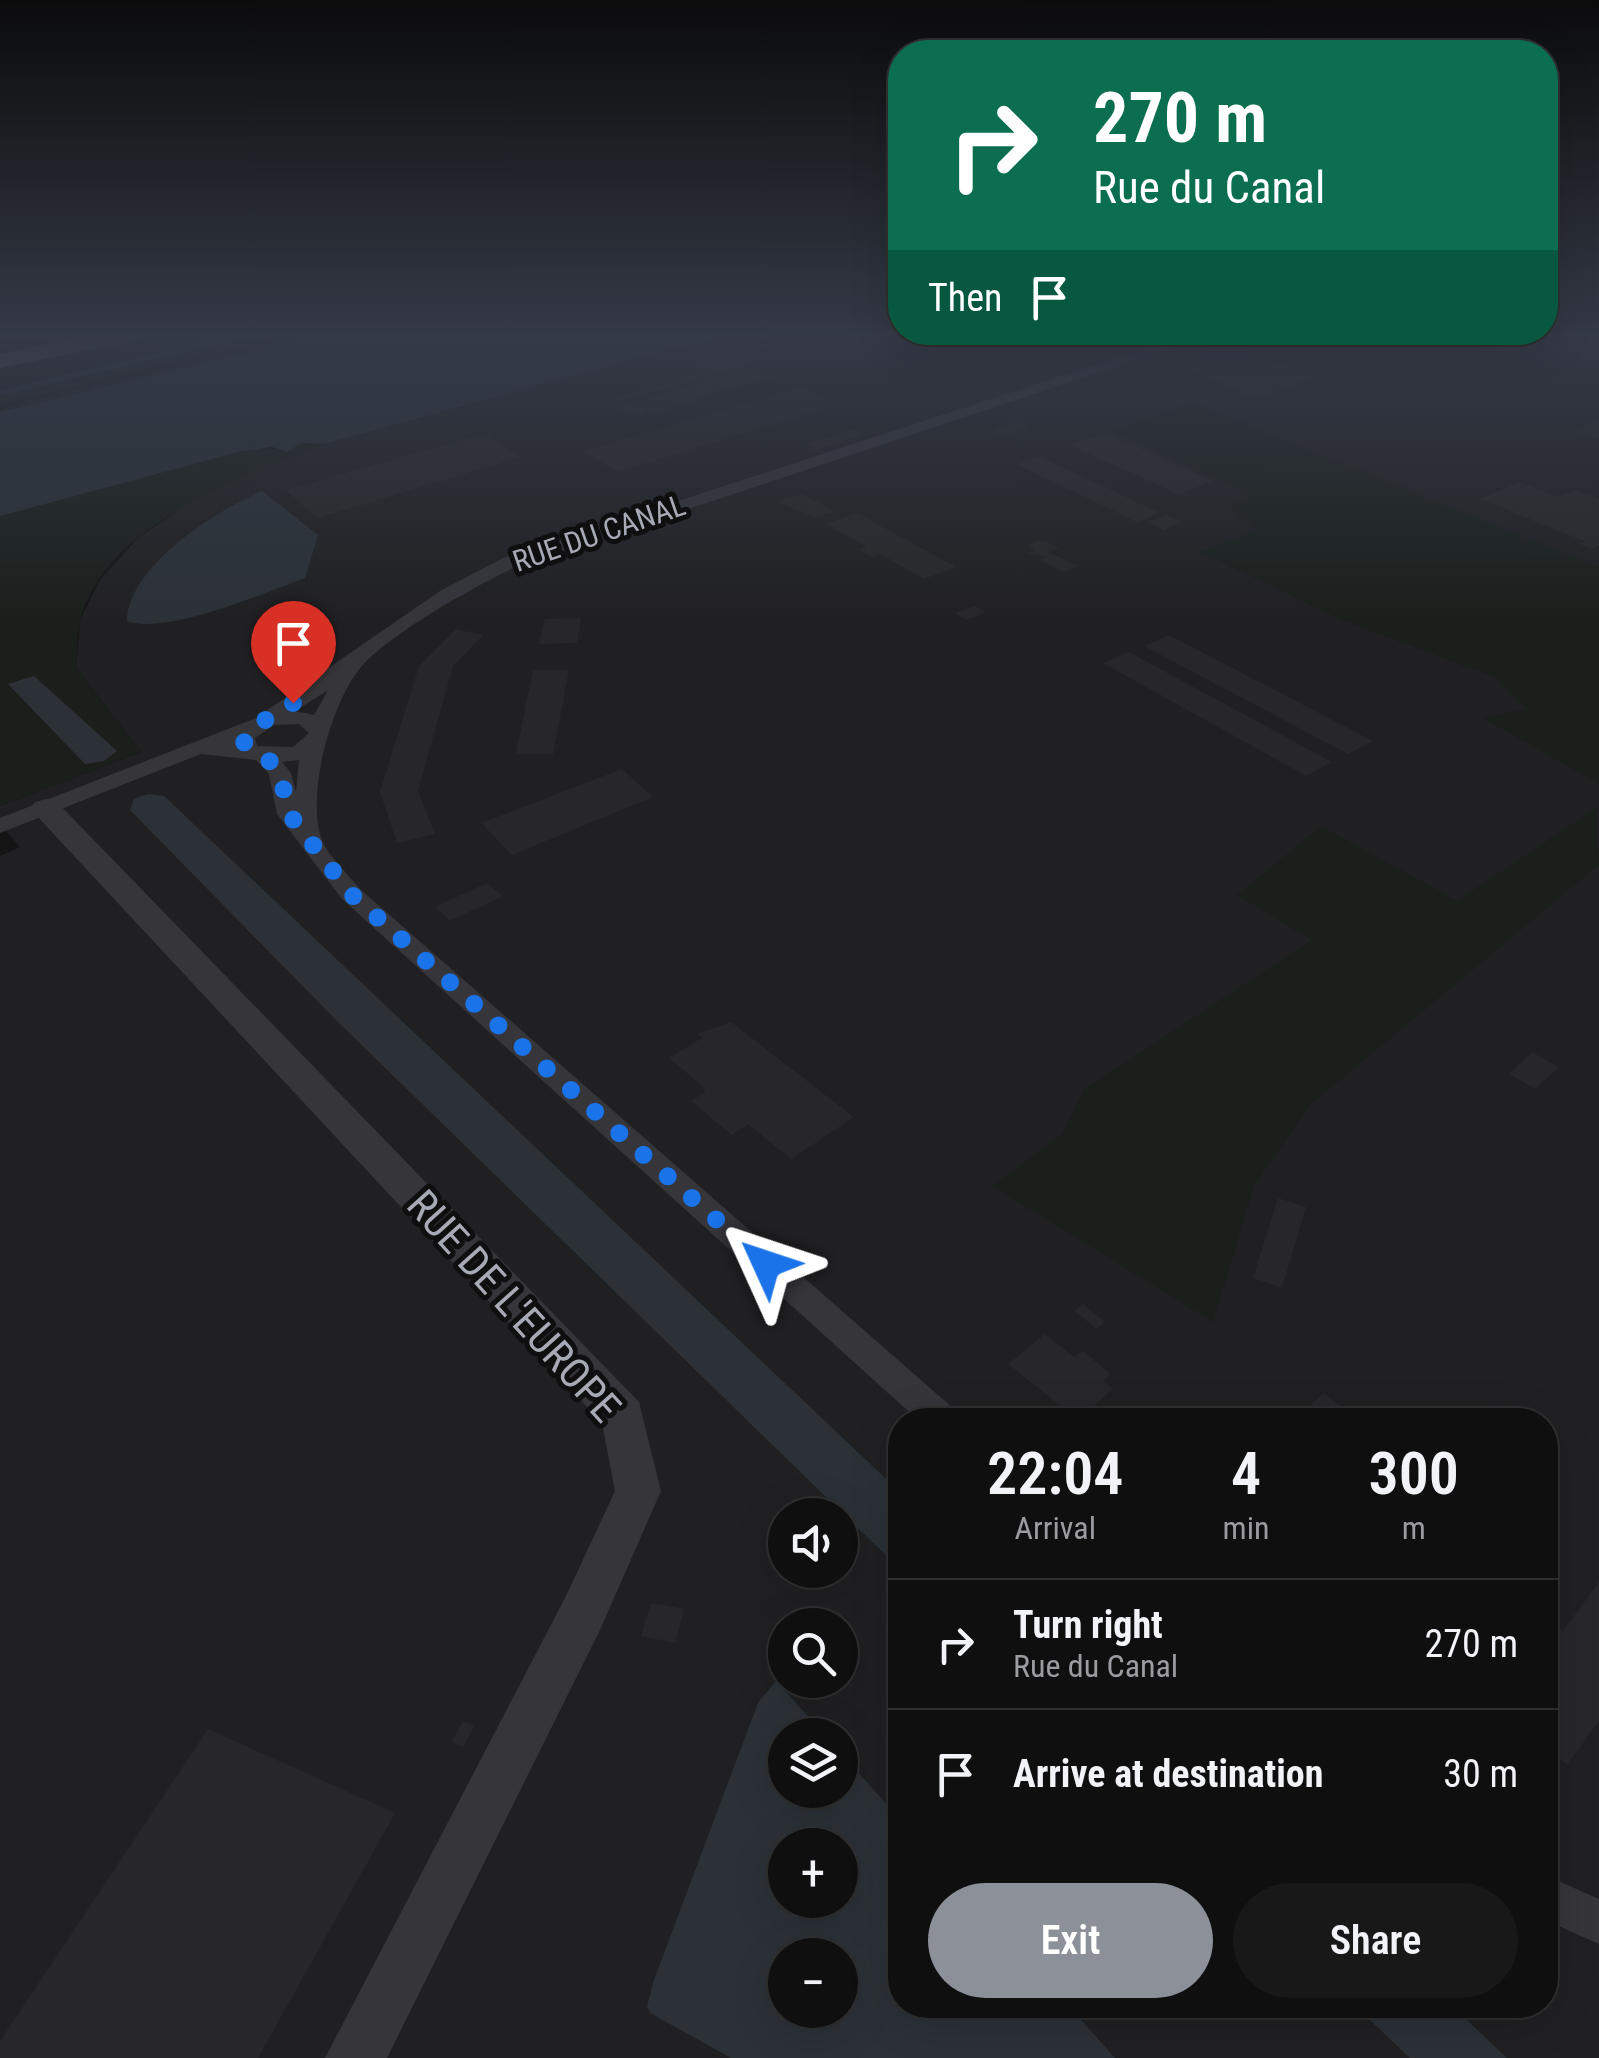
<!DOCTYPE html>
<html lang="en">
<head>
<meta charset="utf-8">
<style>
  body { margin:0; font-family:"Roboto Condensed",sans-serif; background:#181819; color:#f1f3f6; height:100vh; display:flex; flex-direction:column; font-size:38px; white-space:nowrap }
  * { box-sizing:border-box; margin:0 }
  p { font-size:32px; color:#9b9c9f }
  .icon { flex:none; width:55px; height:55px; fill:none; stroke:currentColor; stroke-width:2; stroke-linecap:round; stroke-linejoin:round }
  .map { position:relative; flex:1; overflow:hidden }
  .panel { position:absolute; left:888px; top:1408px; width:670px; height:610px; display:flex; flex-direction:column; background:#0f0f10; border-radius:40px; box-shadow:0 10px 40px #0002,0 0 0 2px #2f2f30 }
  .panel>* { flex:none }
  .guide { position:absolute; left:888px; top:40px; width:670px; height:305px; border-radius:40px; box-shadow:0 10px 40px #0002,0 0 0 2px #2f2f30; background:#0b6e4f; color:#fff; overflow:hidden }
  .fabs { position:absolute; left:768px; top:1498px; display:grid; gap:20px }
  .fabs a { display:grid; place-items:center; width:90px; height:90px; border-radius:50%; background:#0f0f10; box-shadow:0 10px 40px #0002,0 0 0 2px #2f2f30; font-size:50px }
  .pin { position:absolute; display:grid; place-items:center; width:85px; height:85px; color:#fff; margin:-102px -42px; border-radius:50% 50% 50% 0; rotate:-45deg; box-shadow:0 0 10px #0007 }
  .pin .icon { rotate:45deg }
  .me { position:absolute; width:110px; margin:-55px; rotate:312deg; stroke-linejoin:round; filter:drop-shadow(0 0 8px #0008) }
  .turn { display:flex; align-items:center; gap:35px; height:210px; padding:0 40px; font-size:45px }
  .turn .icon { width:130px; height:130px; stroke-width:2.5 }
  .turn b { display:block; font-size:70px; line-height:85px }
  .then { display:flex; align-items:center; height:95px; padding:0 40px; background:#0003; gap:20px; font-size:38px }
  .eta { display:flex; justify-content:space-evenly; align-items:center; height:170px; text-align:center }
  .eta b { font-size:60px; font-weight:600; line-height:70px }
  .cta { display:flex; gap:20px; margin-top:auto; padding:20px 40px }
  .cta a { flex:1; height:115px; border-radius:60px; background:#8c9099; color:#fff; font-size:40px; font-weight:600; line-height:115px; text-align:center }
  .cta a+a { background:#181819; color:#f1f3f6 }
  ul { padding:0; list-style:none }
  li { display:flex; align-items:center; gap:30px; height:130px; padding:0 40px; border-top:2px solid #2f2f30 }
  li div { flex:1 }
  li b { display:block; font-size:38px }
  li em { font-style:normal }
  .map>svg:first-child { display:block }
  .built { fill:#202022; fill-rule:evenodd }
  .green { fill:#1a1f1b }
  .water { fill:#2b3137; fill-rule:evenodd }
  .lines { fill:none; stroke-linecap:round; stroke-linejoin:round }
  .stream { stroke:#2b3137; stroke-width:5 }
  .building { fill:#272729 }
  .minor { fill:#35353a; fill-rule:evenodd }
  .tertiary { fill:#35353a; fill-rule:evenodd }
  .trunk { fill:#595a61; fill-rule:evenodd }
  .route { stroke:#1a73e8; stroke-width:18; stroke-dasharray:0 32.4 }
  .labels { text-anchor:middle; dominant-baseline:central; stroke-width:10; stroke-linejoin:round; paint-order:stroke }
  .far-street-label { font-size:30px; fill:#a7aab4; stroke:#0f0f10 }
  .near-street-label { font-size:42px; fill:#a7aab4; stroke:#0f0f10 }
</style>
</head>
<body>
<div class="map">
<svg width="1599" height="2058" viewBox="0 0 1599 2058">
  <rect width="100%" height="100%" fill="#141415"/>
  <path class="built" d="M732,333H1599V2058H0V856L20,847L0,824V806L141,752L76,668L80,620L100,580L138,538L207,490L324,444ZM900,1420H1545V2005H900ZM785,1515H840V1570H785ZM785,1625H840V1680H785ZM785,1735H840V1790H785ZM785,1845H840V1900H785ZM785,1955H840V2010H785Z"/>
  <g class="green">
    <path d="M159,333H300L0,404V366Z"/>
    <path d="M313,333H330L0,412L4,407Z"/>
    <path d="M1192,403L1599,567V784L1483,718L1526,709L1494,677L1343,620L1199,552L1257,530L1230,508L1249,493L1112,431Z"/>
    <path d="M301,443L324,444C244,476 101,526 80,622C77,636 77,653 76,668L141,752L0,806V516C49,501 243,435 282,451Z"/>
    <path d="M1596,808L1599,865L1311,1104L1254,1186L1213,1322L992,1186L1062,1134L1083,1090L1312,940L1237,895L1321,826L1457,901Z"/>
  </g>
  <g class="water">
    <path d="M330,333H731L324,444L301,443L287,452L272,447L242,451L0,516V412Z"/>
    <path d="M262,491L318,535L305,578C266,592 166,636 127,621C128,566 217,510 262,491Z"/>
    <path d="M34,676L117,751L104,761L85,764L8,684Z"/>
    <path d="M148,794L164,796L900,1492V1569L338,1022L130,810L134,799Z"/>
    <path d="M776,1681L825,1735H785V1790H840V1752L900,1819V2005H1068L1115,2058H731L650,2013L647,2006L654,1980L758,1703ZM840,1845V1900H785V1845ZM840,1955V2010H785V1955Z"/>
    <path d="M1354,2005H1451L1507,2058H1410Z"/>
  </g>
  <g class="lines">
    <path class="stream" d="M0,393L254,333"/>
  </g>
  <g class="building">
    <path d="M1523,333L1567,347L1524,364L1431,334Z"/>
    <path d="M1223,342L1317,377L1257,398L1166,362Z"/>
    <path d="M720,354L759,362L622,401L609,399L709,372L689,362Z"/>
    <path d="M748,368L760,369V374L774,378L716,391L696,401H682L681,405L660,412L647,411L641,417L616,408Z"/>
    <path d="M803,387L838,404L617,472L584,451Z"/>
    <path d="M1599,420V439L1575,431Z"/>
    <path d="M1017,421L1030,427L1004,436L992,430Z"/>
    <path d="M854,429L864,434L816,450L806,444Z"/>
    <path d="M1105,433L1213,481L1178,494L1070,445Z"/>
    <path d="M484,434L521,457L318,518L285,490Z"/>
    <path d="M1039,456L1160,513L1137,522L1016,464Z"/>
    <path d="M1519,482L1559,497L1576,490L1599,498V546L1592,549L1580,544L1586,542L1480,499Z"/>
    <path d="M803,494L832,510V513L814,517L778,502Z"/>
    <path d="M857,513L956,567L924,579L880,554L872,557L859,550L867,547L826,524Z"/>
    <path d="M1166,515L1182,522L1164,530L1148,522Z"/>
    <path d="M1043,540L1059,548L1049,552L1078,566L1063,572L1041,560L1048,557L1027,553L1035,550L1027,545Z"/>
    <path d="M975,606L986,612L966,620L955,613Z"/>
    <path d="M581,618L577,643L539,644L545,619Z"/>
    <path d="M456,629L483,635L453,666L418,791L435,834L397,843L380,792L419,666Z"/>
    <path d="M1169,635L1373,741L1348,754L1144,646Z"/>
    <path d="M1129,652L1332,762L1306,776L1103,663Z"/>
    <path d="M533,670H569L553,754H516Z"/>
    <path d="M622,769L653,797L512,855L481,823Z"/>
    <path d="M487,883L503,896L450,921L435,907Z"/>
    <path d="M731,1022L854,1117L791,1159L748,1124L732,1135L691,1101L705,1092L703,1087L669,1058L702,1038L697,1034Z"/>
    <path d="M1532,1052L1559,1067L1535,1089L1509,1074Z"/>
    <path d="M1278,1198L1306,1207L1282,1288L1253,1278Z"/>
    <path d="M1083,1304L1105,1322L1097,1329L1074,1311Z"/>
    <path d="M1045,1334L1074,1357L1083,1351L1111,1374L1103,1381L1113,1389L1078,1420L1008,1364Z"/>
    <path d="M1323,1393L1360,1420H1296Z"/>
    <path d="M1599,1582V1721L1567,1765L1545,1748V1646L1559,1628L1563,1631Z"/>
    <path d="M651,1603L684,1609L675,1643L641,1636Z"/>
    <path d="M463,1721L474,1726L463,1747L452,1742Z"/>
    <path d="M208,1729L395,1813L258,2058H0V2041Z"/>
  </g>
  <g class="lines">
    <g class="minor">
      <path d="M1194,333H1217L517,566C477,585 389,634 361,667C332,701 305,795 322,840C328,856 349,875 360,889L954,1409L959,1420H918L342,899L277,814L269,774L256,760L201,754L0,833V818L256,718L440,591L503,558ZM328,690L314,715L295,711L297,710ZM299,724L309,733L293,747L257,746L255,738L274,725ZM299,760L296,792L291,773L282,762Z"/>
      <path d="M1545,1875L1599,1899V1944L1545,1920Z"/>
    </g>
    <path class="tertiary" d="M46,799L57,802L639,1402L661,1491L600,1630L387,2058H325L566,1596L615,1491L602,1423L35,814L31,808L35,802Z"/>
    <path class="trunk" d="M99,333H146L135,340L0,368V354Z"/>
  </g>
  <linearGradient id="sky" x2="0" y2="1"><stop stop-color="#0b0b0c"/><stop offset="0.54" stop-color="#343a46"/><stop offset="1" stop-color="#343a46" stop-opacity="0"/></linearGradient>
  <rect width="1599" height="622" fill="url(#sky)"/>
  <g class="lines">
    <path class="route" d="M293,703L249,730L244,743L265,756L280,773L289,814L351,894L766,1264"/>
  </g>
  <g class="labels">
    <g class="far-street-label">
      <text transform="translate(599 533) rotate(-19)">RUE DU CANAL</text>
    </g>
    <g class="near-street-label">
      <text transform="translate(514 1306) rotate(48)">RUE DE L'EUROPE</text>
    </g>
  </g>
</svg>
<div class="fabs">
<a><svg class="icon" aria-label="sound" viewBox="0 0 24 24"><path d="M4 9h4l5-4v14l-5-4H4zM17 9q2 3 0 6"/></svg></a>
<a><svg class="icon" aria-label="search" viewBox="0 0 24 24"><circle cx="10" cy="10" r="6"/><path d="M15 15l6 6"/></svg></a>
<a><svg class="icon" aria-label="layers" viewBox="0 0 24 24"><path d="M12 4l9 5-9 5-9-5zM3 14l9 5 9-5"/></svg></a>
<a>+</a>
<a>−</a>
</div>
<div class="pin" style="left:293px;top:703px;background:#d93025"><svg class="icon" aria-label="arrive" viewBox="0 0 24 24"><path d="M6 21V4h12l-3 4 3 4H6"/></svg></div>
<svg class="me" style="left:766px;top:1264px" viewBox="-20 -20 40 40"><path d="M0-17L14 15 0 8-14 15z" fill="#1a73e8" stroke="#fff" stroke-width="4"/></svg>
<div class="guide">
<div class="turn"><svg class="icon" aria-label="right" viewBox="0 0 24 24"><path d="M7 20v-9h11M14 6l5 5-5 5"/></svg><div><b>270 m</b>Rue du Canal</div></div>
<div class="then">Then<svg class="icon" aria-label="arrive" viewBox="0 0 24 24"><path d="M6 21V4h12l-3 4 3 4H6"/></svg></div>
</div>
<section class="panel">
<div class="eta">
<div><b>22:04</b><p>Arrival</p></div>
<div><b>4</b><p>min</p></div>
<div><b>300</b><p>m</p></div>
</div>
<ul>
<li><svg class="icon" aria-label="right" viewBox="0 0 24 24"><path d="M7 20v-9h11M14 6l5 5-5 5"/></svg><div><b>Turn right</b><p>Rue du Canal</p></div><em>270 m</em></li>
<li><svg class="icon" aria-label="arrive" viewBox="0 0 24 24"><path d="M6 21V4h12l-3 4 3 4H6"/></svg><div><b>Arrive at destination</b></div><em>30 m</em></li>
</ul>
<div class="cta"><a>Exit</a><a>Share</a></div>
</section>
</div>
</body>
</html>
